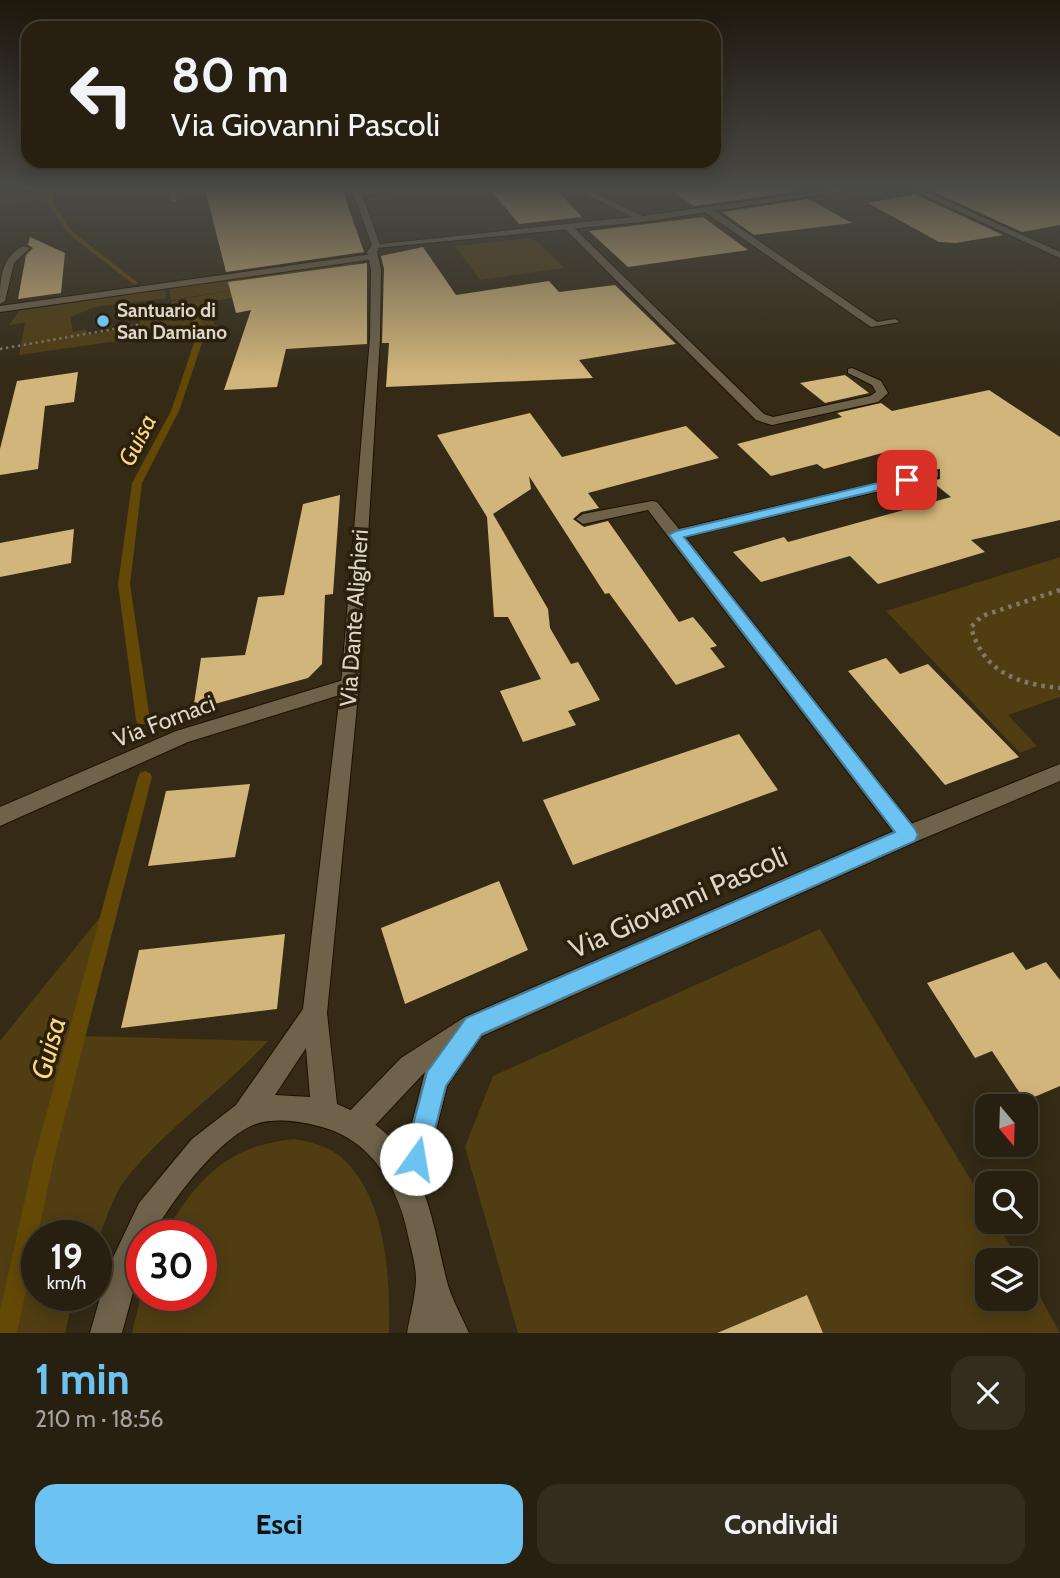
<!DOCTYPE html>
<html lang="it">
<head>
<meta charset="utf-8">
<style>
  body { margin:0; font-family:Cabin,sans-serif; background:#332d1e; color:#f1f3f6; height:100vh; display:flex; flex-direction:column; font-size:26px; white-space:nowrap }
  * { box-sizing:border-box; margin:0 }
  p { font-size:23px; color:#a4a39f }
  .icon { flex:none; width:38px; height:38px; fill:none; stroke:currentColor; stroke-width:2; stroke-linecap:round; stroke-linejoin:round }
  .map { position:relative; height:1333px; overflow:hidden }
  .details { display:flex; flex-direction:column; background:#272010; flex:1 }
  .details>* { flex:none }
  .hud { position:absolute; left:21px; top:21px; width:700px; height:147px; border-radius:21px; box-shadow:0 4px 18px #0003,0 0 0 2px #433e30; background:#272010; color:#f1f3f6; overflow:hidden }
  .needle { width:46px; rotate:161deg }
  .buttons { position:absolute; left:975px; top:1094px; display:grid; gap:14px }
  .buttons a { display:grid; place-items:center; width:63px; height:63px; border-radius:14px; background:#272010; box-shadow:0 4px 18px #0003,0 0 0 2px #433e30; font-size:35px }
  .speed { position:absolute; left:21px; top:1220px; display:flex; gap:14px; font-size:35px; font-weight:700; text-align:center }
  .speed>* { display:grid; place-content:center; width:91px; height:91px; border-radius:50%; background:#272010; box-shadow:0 4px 18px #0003,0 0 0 2px #433e30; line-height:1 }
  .speed small { font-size:18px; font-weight:400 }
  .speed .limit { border:10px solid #d22; background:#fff; color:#111 }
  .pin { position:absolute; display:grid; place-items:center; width:60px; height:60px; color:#fff; margin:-30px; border-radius:14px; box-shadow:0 4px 10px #0006 }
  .me { position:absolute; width:77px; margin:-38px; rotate:13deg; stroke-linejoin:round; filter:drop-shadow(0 0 5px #0008) }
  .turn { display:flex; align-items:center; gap:24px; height:147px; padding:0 35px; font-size:32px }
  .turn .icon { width:91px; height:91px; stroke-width:2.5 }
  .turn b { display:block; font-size:49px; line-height:60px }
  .round { display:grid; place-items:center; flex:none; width:74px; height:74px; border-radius:21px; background:#332d1e }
  .head { display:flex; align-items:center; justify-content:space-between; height:119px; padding:0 35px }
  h1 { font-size:42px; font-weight:700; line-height:52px; color:#6cc3f2 }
  .primary-button { display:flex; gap:14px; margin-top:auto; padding:14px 35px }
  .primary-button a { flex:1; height:80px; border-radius:21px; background:#6cc3f2; color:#111; font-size:28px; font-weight:700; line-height:80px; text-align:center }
  .primary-button a+a { background:#332d1e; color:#f1f3f6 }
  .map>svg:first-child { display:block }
  .green { fill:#503d11 }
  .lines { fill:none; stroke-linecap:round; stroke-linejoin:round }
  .stream { fill:#634905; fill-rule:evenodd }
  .building { fill:#d2b57a }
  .service-casing { stroke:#1c1201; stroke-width:2 }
  .minor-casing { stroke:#1c1201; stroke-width:2 }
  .tertiary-casing { stroke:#1c1201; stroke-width:2 }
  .path-far1 { stroke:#807766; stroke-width:2.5; stroke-dasharray:2.5 3.5; stroke-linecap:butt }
  .path { stroke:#807766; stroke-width:4.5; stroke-dasharray:3.5 5; stroke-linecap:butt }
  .service { fill:#6e624b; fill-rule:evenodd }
  .minor { fill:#6e624b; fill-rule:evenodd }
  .tertiary { fill:#6e624b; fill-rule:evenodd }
  .route { fill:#6cc3f2; stroke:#467f9d; stroke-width:2 }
  .poi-dot { fill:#6cc3f2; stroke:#2a200b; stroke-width:2.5 }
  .labels { text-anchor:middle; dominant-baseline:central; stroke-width:7; stroke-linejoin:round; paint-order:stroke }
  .far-poi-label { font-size:19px; font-weight:bold; fill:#ddd6c9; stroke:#2a200b; text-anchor:start }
  .street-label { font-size:23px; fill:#ddd6c9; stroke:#2a200b }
  .water-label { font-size:24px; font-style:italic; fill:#fed57f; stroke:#2a200b }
  .near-street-label { font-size:28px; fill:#ddd6c9; stroke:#2a200b }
  .near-water-label { font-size:28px; font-style:italic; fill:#fed57f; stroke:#2a200b }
</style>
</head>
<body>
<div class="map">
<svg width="1060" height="1333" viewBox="0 0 1060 1333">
  <rect width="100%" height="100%" fill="#342a15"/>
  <g class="green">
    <path d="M0,189H49L44,199L0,203Z"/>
    <path d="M533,238L565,268L480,280L455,246Z"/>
    <path d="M359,262L364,274L204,303L216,327L19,355L25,323L9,325L19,311L165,289L166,298L95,307L70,317L73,332L86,329L88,335L140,325L138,318L173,311L171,301L251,287L171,300L169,288Z"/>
    <path d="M1060,557V697L1008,715L1037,746L1020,753L886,611Z"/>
    <path d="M109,906L83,1036L268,1041C224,1090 166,1128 125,1180C112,1197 105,1224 96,1244V1236H37V1295H74L65,1333H0V1041Z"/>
    <path d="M820,929L987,1207V1222H996L1019,1260H987V1298H1026V1271L1060,1333H823L807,1295L716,1333H518L465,1147L493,1076Z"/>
    <path d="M295,1139C310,1142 327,1146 340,1156C387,1197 390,1276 389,1333H132L142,1292V1295H201V1236L164,1235C197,1179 227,1145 295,1139Z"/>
  </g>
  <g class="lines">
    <g class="stream">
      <path d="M50,189H56L52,202L73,232L137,282V284H133L69,234L46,202Z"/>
      <path d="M187,309H193L206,331L179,411L142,483L130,584L150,720L148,724H138L136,720L118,584L132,483L171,411L198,331L186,311Z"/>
      <path d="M145,771L150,773L152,777L54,1159L17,1333H0V1311L34,1159L138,777L140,773Z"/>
    </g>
  </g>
  <g class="building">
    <path d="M205,189H342L364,252L226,272Z"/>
    <path d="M526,189H556L582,217L519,224L493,193Z"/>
    <path d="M670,189H790L795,192L694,206Z"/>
    <path d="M941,189H1060V225L1022,232L932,191Z"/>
    <path d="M915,194L1003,235L956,243L939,242L868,203Z"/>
    <path d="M808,199L852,223L754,235L722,212Z"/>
    <path d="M703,217L748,250L628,267L589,231Z"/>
    <path d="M30,237L65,253L61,293L18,299L26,255L33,248L28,245Z"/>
    <path d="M423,247L456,295L549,281L559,292L615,285L676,344L579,360L593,378L386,387L389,343H382L384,269L381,256Z"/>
    <path d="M367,263V344L286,349L277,387L224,390L251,310L236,313L228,282Z"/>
    <path d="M78,372L74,402L45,406L38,469L0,475V449L17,381Z"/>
    <path d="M845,375L869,393L825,403L800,383Z"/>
    <path d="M989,390L1060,437V520L971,540L985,552L878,584L850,556L761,582L733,552L784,537L788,542L951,497L931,481L940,479V469L918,471L893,450L824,469L817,464L771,476L737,444L842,417L837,413L881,403L892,411Z"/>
    <path d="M530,413L562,457L686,426L719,458L588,493L599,508L581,512L573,519L584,527L608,521L679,622L693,617L717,646L710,648L725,667L676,685L609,593L605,594L529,476L531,489L493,514L548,609L550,628L571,664L578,662L600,700L568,711L576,725L523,742L500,691L541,679L508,617H494L487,517L437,435Z"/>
    <path d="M340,495L333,594L325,595L322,664L308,678L193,710L201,658L245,655L258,597L284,595L303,504Z"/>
    <path d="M74,529L71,563L0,577V543Z"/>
    <path d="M886,658L900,674L928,664L1019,757L945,785L848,671Z"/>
    <path d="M739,734L778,790L573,865L543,800Z"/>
    <path d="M250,784L235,857L148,866L166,791Z"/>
    <path d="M499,881L528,950L405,1004L381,928Z"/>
    <path d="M285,934L277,1009L121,1028L139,950Z"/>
    <path d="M1013,952L1026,970L1046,962L1060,980V1086L1025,1101L992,1051L975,1058L927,983Z"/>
    <path d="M807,1295L823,1333H717Z"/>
  </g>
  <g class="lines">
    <g class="service-casing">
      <g id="service">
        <path d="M168,189H176L177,202H171Z"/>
        <path d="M706,209H712L877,322L895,319L900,322L871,327L706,213Z"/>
        <path d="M564,224H570L764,414L773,417L870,396L876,392L872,385L848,373V369L852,368L881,381L888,393L878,402L772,425L756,420L564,228Z"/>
        <path d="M933,470L938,471V477L685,537L915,828L918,835L915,842L908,844L901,842L648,510L583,524L576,519L583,514L652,501L657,502L679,529Z"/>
      </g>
    </g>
    <g class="minor-casing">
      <g id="minor">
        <path d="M377,189H403L358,196L354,194Z"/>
        <path d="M575,189H586L643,216L835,189H857L642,222L376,248L372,245L632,217Z"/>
        <path d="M910,189H921L1060,252V258Z"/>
        <path d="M23,246L30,248L14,263L5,301L0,304C0,281 0,258 23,246Z"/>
        <path d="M372,254L377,257L375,259L0,312V306Z"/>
        <path d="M350,678L356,680L359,685L356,690L188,742L0,826V807L176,731Z"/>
        <path d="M1060,764V781L915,842L480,1037L447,1086L420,1195L410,1199L400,1195L396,1185L425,1072L365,1136L355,1139L345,1136L342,1126L345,1116L401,1058L465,1017L901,828Z"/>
      </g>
    </g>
    <g class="tertiary-casing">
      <path id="tertiary" d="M352,189H360L380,245L377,252L381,269L380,338L359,685L327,1013L337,1104C421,1138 428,1199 446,1278C450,1296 461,1315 469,1333H407C410,1316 415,1298 416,1281C416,1268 413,1256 410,1244C400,1189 373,1137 314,1125C297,1121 273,1118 256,1124C219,1137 171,1202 152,1236H142V1259L122,1333H90L109,1266L139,1203L192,1139L236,1105L303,1009L341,685L370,338L371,269L367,252L372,245ZM306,1048L310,1097L275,1095Z"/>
    </g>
    <path class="path-far1" d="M0,349L137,325L134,312"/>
    <path class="path" d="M1060,590L982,616L971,627C983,672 1017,684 1060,688"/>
    <use href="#service" class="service"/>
    <use href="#minor" class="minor"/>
    <use href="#tertiary" class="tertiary"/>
  </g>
  <linearGradient id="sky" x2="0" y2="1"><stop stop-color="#1d170c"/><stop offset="0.5" stop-color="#4a4a46"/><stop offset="1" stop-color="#4a4a46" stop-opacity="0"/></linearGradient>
  <rect width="1060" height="376" fill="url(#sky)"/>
  <path class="route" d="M907,476L912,477V482L684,537L915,829L918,835L915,841L482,1034L446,1086L425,1168L416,1171L407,1168L404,1159L427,1072L466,1018L895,832L669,535L676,531Z"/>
  <circle class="poi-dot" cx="103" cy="321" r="7"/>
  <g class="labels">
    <g class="far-poi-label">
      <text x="117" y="310">Santuario di<tspan x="117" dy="22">San Damiano</tspan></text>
    </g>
    <g class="street-label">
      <text transform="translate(354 618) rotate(-86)">Via Dante Alighieri</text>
      <text transform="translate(164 721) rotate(-21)">Via Fornaci</text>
    </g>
    <g class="water-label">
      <text transform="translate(137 440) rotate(-63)">Guisa</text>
    </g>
    <g class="near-street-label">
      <text transform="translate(678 902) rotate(-24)">Via Giovanni Pascoli</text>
    </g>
    <g class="near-water-label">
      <text transform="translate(48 1048) rotate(-75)">Guisa</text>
    </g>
  </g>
</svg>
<div class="buttons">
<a><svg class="needle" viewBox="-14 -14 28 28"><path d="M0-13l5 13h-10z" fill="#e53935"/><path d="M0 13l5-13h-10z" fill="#a4a39f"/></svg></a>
<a><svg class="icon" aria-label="search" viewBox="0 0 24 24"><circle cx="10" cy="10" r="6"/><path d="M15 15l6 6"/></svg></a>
<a><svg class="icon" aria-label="layers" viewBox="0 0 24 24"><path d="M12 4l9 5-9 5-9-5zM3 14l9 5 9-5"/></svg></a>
</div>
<div class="speed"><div>19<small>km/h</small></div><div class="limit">30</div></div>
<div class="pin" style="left:907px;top:480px;background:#d93025"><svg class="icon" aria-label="arrive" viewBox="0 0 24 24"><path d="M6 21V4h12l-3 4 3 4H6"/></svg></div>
<svg class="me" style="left:416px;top:1159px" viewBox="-20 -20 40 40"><circle r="19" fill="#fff"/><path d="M0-13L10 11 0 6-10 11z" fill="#6cc3f2"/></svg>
<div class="hud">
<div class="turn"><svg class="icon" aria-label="left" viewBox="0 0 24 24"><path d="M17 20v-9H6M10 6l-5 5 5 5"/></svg><div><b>80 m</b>Via Giovanni Pascoli</div></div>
</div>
</div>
<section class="details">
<div class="head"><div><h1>1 min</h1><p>210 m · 18:56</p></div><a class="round"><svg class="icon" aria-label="close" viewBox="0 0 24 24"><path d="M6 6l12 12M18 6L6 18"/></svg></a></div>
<div class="primary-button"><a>Esci</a><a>Condividi</a></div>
</section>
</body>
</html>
